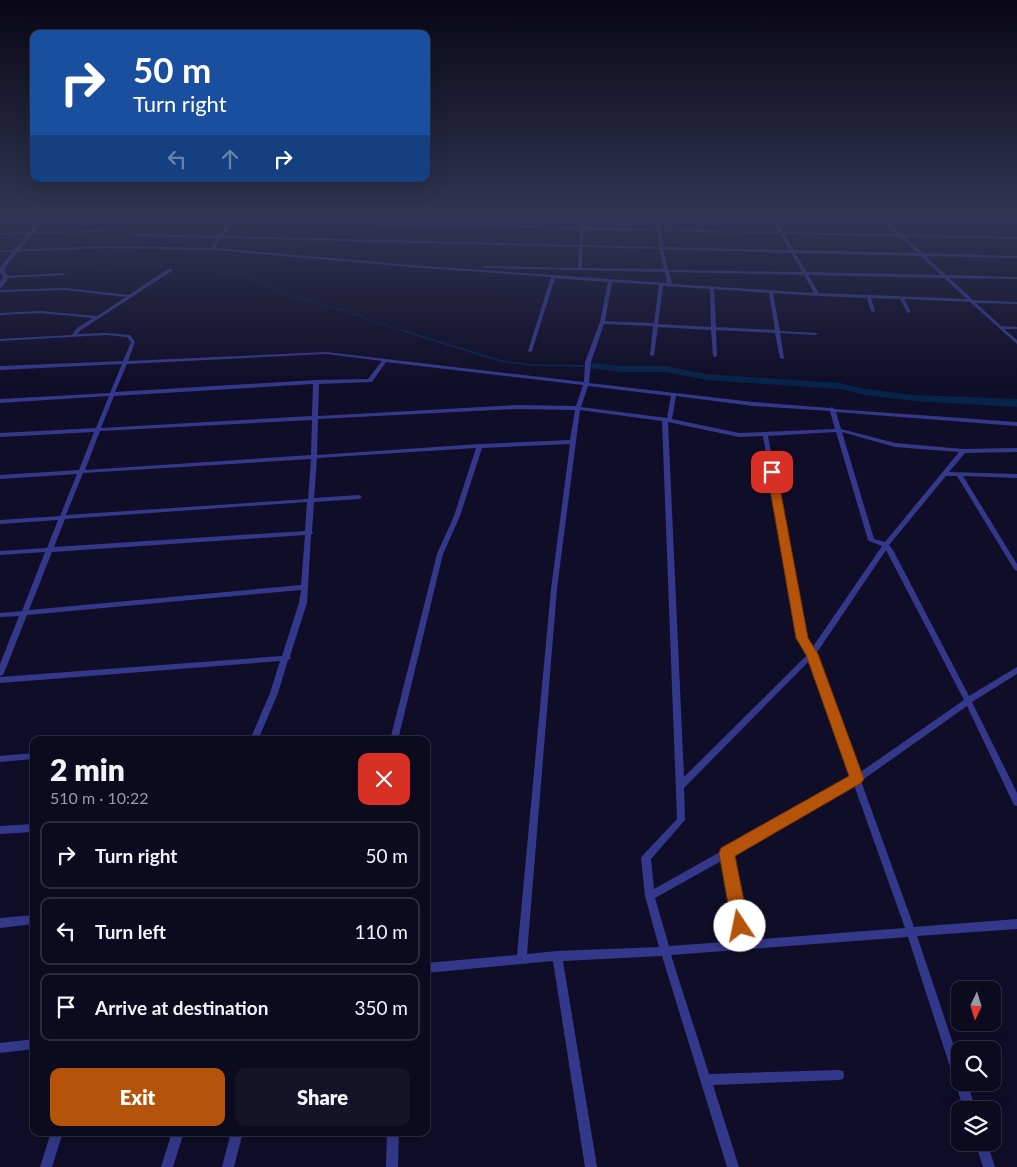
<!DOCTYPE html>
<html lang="en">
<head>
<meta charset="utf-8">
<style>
  body { margin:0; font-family:Lato,sans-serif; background:#151327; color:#f1f3f6; height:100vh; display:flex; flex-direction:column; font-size:19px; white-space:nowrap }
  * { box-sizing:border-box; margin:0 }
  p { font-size:16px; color:#9a9aa4 }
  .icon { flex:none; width:28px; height:28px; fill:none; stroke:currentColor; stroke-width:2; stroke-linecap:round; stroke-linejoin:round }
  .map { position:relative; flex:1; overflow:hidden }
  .drawer { position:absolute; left:30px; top:736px; width:400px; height:400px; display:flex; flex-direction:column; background:#0c0a1e; border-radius:10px; box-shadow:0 5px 20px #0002,0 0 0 1px #2c2b3c }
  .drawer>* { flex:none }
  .top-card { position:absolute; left:30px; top:30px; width:400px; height:152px; border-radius:10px; box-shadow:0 5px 20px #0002,0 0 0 1px #2c2b3c; background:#1a4fa0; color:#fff; overflow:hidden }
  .needle { width:32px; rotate:184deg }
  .fabs { position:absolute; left:951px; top:981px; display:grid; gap:10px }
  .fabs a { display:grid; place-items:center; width:50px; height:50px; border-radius:10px; background:#0c0a1e; box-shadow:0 5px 20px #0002,0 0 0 1px #2c2b3c; font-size:25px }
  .pin { position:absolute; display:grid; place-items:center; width:42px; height:42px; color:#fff; margin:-21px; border-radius:10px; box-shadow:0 2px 8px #0006 }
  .me { position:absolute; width:55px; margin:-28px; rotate:349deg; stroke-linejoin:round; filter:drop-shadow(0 0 4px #0008) }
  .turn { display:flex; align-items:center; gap:18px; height:105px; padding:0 20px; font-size:22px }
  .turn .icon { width:65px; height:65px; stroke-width:2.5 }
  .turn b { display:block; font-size:35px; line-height:42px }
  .lanes { display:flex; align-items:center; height:48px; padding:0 20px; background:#0003; justify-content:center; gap:25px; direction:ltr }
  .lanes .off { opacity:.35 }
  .round { display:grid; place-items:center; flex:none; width:52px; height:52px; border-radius:10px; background:#151327 }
  .headline { display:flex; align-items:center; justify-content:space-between; height:85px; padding:0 20px }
  h1 { font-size:30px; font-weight:800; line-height:38px }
  .cta { display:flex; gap:10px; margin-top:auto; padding:10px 20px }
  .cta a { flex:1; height:58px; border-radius:10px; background:#b45309; color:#fff; font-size:20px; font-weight:800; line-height:58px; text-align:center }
  .cta a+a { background:#151327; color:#f1f3f6 }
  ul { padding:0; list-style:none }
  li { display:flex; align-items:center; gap:15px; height:68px; margin:0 10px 8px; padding:0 10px; border:2px solid #2c2b3c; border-radius:10px }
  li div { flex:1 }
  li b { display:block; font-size:19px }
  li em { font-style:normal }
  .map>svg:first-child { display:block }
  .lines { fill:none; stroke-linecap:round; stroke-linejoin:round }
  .stream-far1 { stroke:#062449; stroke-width:1 }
  .stream { stroke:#062449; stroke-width:2 }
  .river { fill:#062449; fill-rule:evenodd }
  .minor { fill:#34388b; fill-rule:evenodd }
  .tertiary { fill:#34388b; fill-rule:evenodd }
  .route { fill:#b45309; stroke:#753606 }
</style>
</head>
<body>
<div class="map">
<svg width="1017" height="1167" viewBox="0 0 1017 1167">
  <rect width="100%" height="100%" fill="#100d28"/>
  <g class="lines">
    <path class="stream-far1" d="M0,273L15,268L56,264L105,268L145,264L247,275L250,279L288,295L362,316C376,324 392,326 408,333"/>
    <path class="stream" d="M404,331L501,361L530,365L583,366"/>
    <path class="river" d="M593,363L620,366H666L706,374L840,383L865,389L914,395L1017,399V407L914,401L865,395L840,389L706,380L666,372H620L589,368L587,366L589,364Z"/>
    <g class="minor">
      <path d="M32,217H83L81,218L0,220V218Z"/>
      <path d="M232,217H236L234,219L433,224L435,217H439L436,224L580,227L581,217H585L584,227L657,229L656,217H660L661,229L779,232L770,217H774L783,232L897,234L879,217H883L902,234L1017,237V239L905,237L923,253L1017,256V258L925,256L946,275L1017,277V279L949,278L973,300L1017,302V304L976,303L1001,326L1017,327V329H1004L1017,340V344L970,302L904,299L911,312L909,313L907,312L900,299L871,298L875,311L873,312L871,311L867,298L820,296H818L773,293L780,331L816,333L818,334L816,335L780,333L784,358V359L780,358L775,333L716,330L717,356L715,357L713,356L711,330L658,327L654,355L652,356L650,355L653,326L604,324L591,362L589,383L753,402L830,408L832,407L834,409L1017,422V426L836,412L841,429L895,443L963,449L1017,448V452L965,453L949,472L1017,474V478L963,476L1017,564V571L1014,569L957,476H946L889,545L893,550L969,696L1017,667V674L972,702L1017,793V806L1014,805L967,706L861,781L914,927L1017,919V929L917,936L960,1064V1082H967L976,1110H964L908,937L671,955L709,1074L839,1070L843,1071L844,1075L843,1079L839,1080L713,1085L739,1167H727L662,956L563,961L597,1167H585L553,961L426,973V963L517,955L551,589L570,444L482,448L460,516L443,554L398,740H390L437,554L454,516L476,448L317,458L314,498L359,495L362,497L359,499L314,502L312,531L313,533L311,535L307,603L290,656L291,658L288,660L278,693L258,740H250L270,693L280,661L0,683V677L282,656L299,603L301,590L27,615L4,673L3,675L0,676V664L19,616L0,617V613L22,611L45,552L0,555V551L47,548L58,520L0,524V520L60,516L77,474L0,479V475L79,470L94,432L0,437V433L96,428L109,396L0,403V399L110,393L122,364L0,370V366L123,361L131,342L127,337L106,335L0,341V339L72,335L77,328L93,318L40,313L0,315V313L40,311L97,316L126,297L65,290L0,292V290L65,288L129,295L168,269H172V271L81,330L77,334L106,333L130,335L135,342L128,361L326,352L584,382L585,362L600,322L608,282L555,278L532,351L530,352L528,351L551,277L423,268L212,250L110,248L0,252V250L110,246L211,248L217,238L134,236L132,235L134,234L219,236L229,222L164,220L162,219L164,218L230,219ZM233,222L580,229L579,245L223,236ZM584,230L657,231L659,247L583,245ZM661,231L780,234L789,250L663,247ZM784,234L900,237L918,253L794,250ZM221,238L579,247L578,268L485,266L483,267L485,268L665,272L667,283L423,266L215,248ZM583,247L659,249L664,269L582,268ZM663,249L791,253L802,272L668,270ZM795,253L921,256L941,275L807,272ZM669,272L804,275L814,293L672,284ZM808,275L944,278L967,299L819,293ZM612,282L659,285L654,323L605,321ZM663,286L710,289L711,327L658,324ZM714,289L769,293L775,330L716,327ZM326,354L382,361L368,379L316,380L115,392L127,364ZM386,362L583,385L576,406L517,405L318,416L319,384L372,382ZM313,384L312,416L101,428L114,396ZM588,386L671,396L667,418L581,407ZM676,396L753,406L830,411L835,429L739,433L672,419ZM517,409L575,410L570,440L480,444L317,455L318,419ZM580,410L662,421L677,819L643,855L641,858L645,896L659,947L557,951L527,954L557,589ZM312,420L311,455L85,470L100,431ZM668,422L739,437L763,436L798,639L808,654L684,777ZM836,432L868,540L869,541L882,546L812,648L806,639L768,436ZM842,432L895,447L959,452L885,542L874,539ZM311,459L308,499L66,515L83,473ZM307,502L305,531L54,547L65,519ZM305,535L301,585L29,610L52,552ZM886,550L964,700L859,773L816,654ZM810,660L852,778L654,889L651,859L685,820L684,788ZM854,785L905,928L748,940L731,855ZM723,860L738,941L669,946L655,898Z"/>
      <path d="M910,217L1017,218V220L912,218Z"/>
      <path d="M124,229H125V231L0,235V233Z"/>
      <path d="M63,273L65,274V275L6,278L4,277L6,276Z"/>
      <path d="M34,753V759L0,762V756Z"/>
      <path d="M34,824V832L0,834V826Z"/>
      <path d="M34,915V924L0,928V918Z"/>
      <path d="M34,1039V1049L0,1053V1043Z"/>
      <path d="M51,1132H63L52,1167H40Z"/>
      <path d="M172,1132H184L173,1167H161Z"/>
      <path d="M231,1132H243L234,1167H222Z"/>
      <path d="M387,1132H399L398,1167H386Z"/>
      <path d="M975,1142H987L995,1167H983Z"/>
    </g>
    <path class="tertiary" d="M41,217H46L4,269L9,277L2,287L0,288V282L3,277L0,272V267Z"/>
  </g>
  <linearGradient id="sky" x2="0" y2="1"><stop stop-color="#090716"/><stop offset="0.57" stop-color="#313553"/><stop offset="1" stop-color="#313553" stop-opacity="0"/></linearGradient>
  <rect width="1017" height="380" fill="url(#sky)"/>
  <path class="route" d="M768,469H772L777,472L808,638L818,654L864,779L861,783L735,856L749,926L746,932L740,934L735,932L732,926L719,853L721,848L849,776L806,655L796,638L767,472Z"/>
</svg>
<div class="fabs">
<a><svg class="needle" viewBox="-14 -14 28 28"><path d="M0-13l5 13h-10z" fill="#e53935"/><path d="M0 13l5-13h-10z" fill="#9a9aa4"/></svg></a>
<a><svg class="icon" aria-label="search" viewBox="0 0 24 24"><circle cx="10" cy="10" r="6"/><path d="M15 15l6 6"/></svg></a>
<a><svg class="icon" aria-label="layers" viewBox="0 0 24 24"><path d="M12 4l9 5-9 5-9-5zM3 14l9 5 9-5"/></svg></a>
</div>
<div class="pin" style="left:772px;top:472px;background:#d93025"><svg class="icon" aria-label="arrive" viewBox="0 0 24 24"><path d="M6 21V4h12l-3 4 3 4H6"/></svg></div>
<svg class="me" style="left:740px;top:926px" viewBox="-20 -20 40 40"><circle r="19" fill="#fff"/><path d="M0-13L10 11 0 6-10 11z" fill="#b45309"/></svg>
<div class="top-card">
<div class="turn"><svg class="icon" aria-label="right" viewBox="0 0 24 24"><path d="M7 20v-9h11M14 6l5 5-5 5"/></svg><div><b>50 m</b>Turn right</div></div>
<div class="lanes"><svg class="icon off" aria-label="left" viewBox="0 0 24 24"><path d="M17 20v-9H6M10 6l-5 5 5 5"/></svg><svg class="icon off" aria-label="ahead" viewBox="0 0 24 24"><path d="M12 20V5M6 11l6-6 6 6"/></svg><svg class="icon" aria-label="right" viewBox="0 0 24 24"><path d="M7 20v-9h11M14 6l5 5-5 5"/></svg></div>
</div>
<section class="drawer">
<div class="headline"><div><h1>2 min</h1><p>510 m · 10:22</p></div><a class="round" style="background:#d93025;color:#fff"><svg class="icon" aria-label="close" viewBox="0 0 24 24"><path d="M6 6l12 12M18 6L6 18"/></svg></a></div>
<ul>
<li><svg class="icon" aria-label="right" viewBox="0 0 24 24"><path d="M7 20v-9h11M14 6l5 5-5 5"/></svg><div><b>Turn right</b></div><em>50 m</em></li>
<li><svg class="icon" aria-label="left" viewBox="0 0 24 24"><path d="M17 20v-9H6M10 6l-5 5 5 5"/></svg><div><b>Turn left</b></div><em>110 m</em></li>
<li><svg class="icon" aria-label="arrive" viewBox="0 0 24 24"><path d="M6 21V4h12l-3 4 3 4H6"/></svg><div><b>Arrive at destination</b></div><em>350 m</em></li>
</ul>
<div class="cta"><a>Exit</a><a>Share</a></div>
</section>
</div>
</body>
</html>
